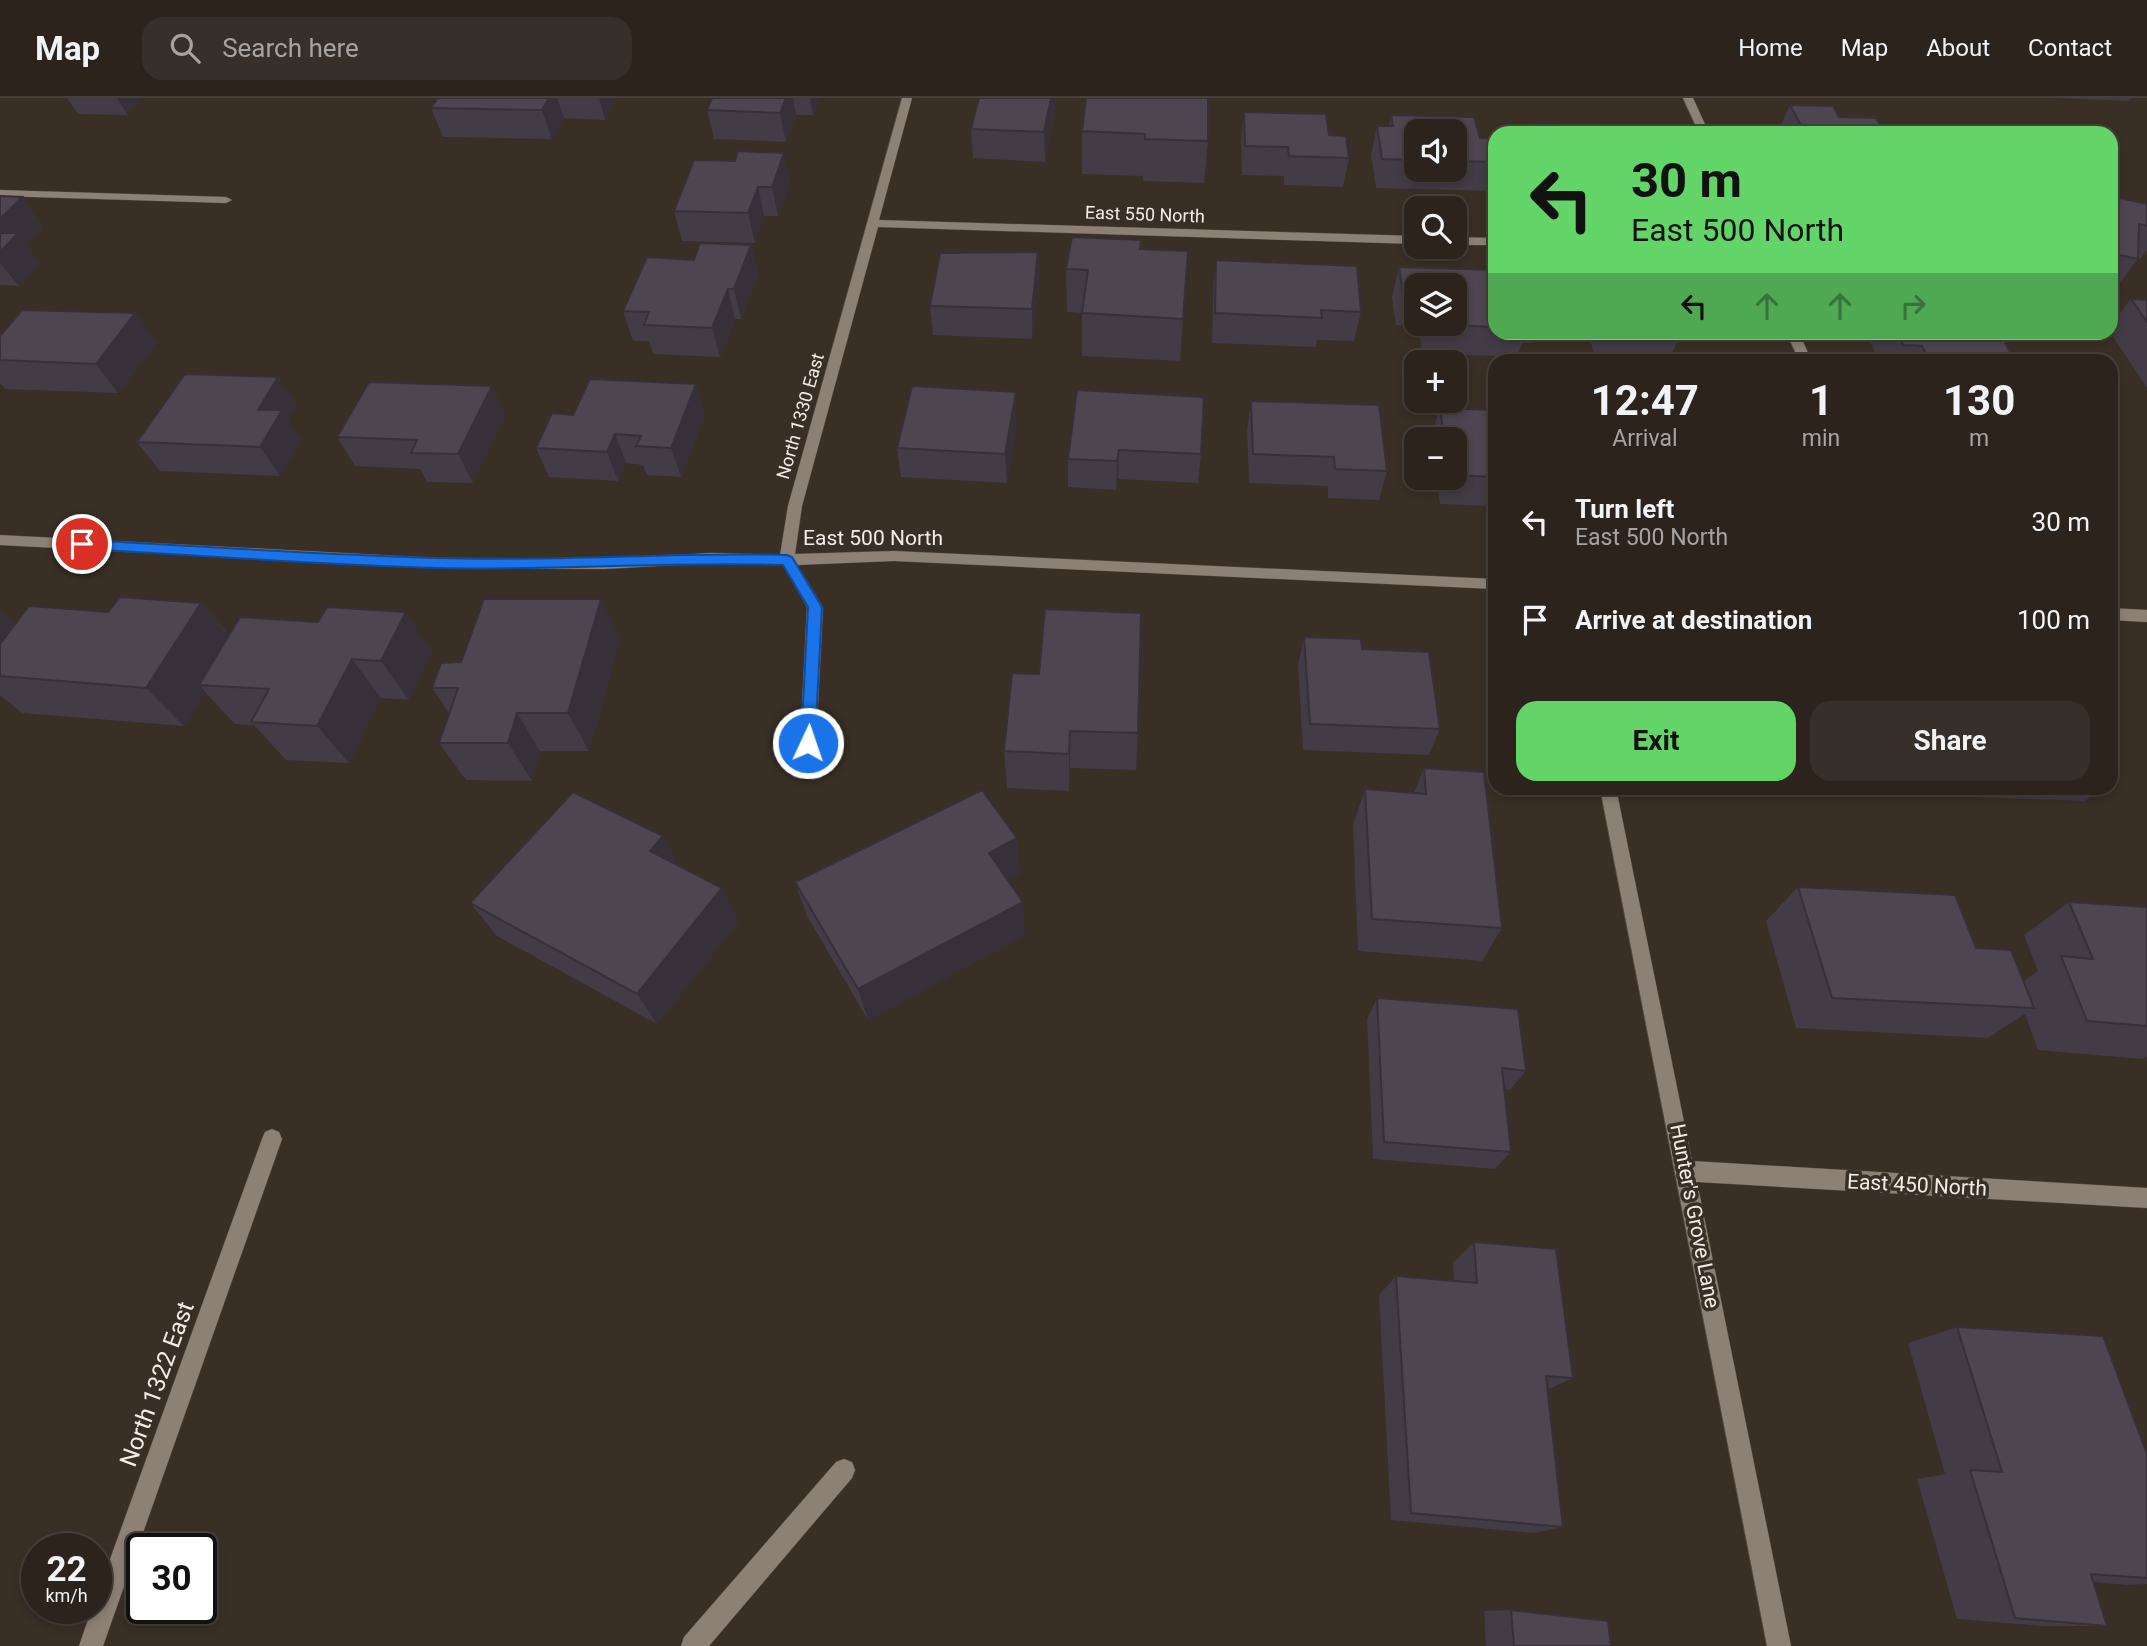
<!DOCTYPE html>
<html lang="en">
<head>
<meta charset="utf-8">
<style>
  body { margin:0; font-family:Roboto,sans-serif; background:#372f29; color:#f1f3f6; height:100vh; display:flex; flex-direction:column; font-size:26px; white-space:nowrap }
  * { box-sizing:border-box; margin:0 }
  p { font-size:23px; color:#a6a4a3 }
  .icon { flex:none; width:38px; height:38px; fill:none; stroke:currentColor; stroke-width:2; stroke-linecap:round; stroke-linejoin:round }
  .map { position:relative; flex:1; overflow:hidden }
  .drawer { position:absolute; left:1488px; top:256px; width:630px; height:441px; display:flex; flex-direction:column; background:#2b231c; border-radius:21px; box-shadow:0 4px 10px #0003,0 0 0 2px #47403b }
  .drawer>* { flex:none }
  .guide { position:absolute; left:1488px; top:28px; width:630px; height:214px; border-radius:21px; box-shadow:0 4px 10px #0003,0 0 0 2px #47403b; background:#63d468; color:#111; overflow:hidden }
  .controls { position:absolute; left:1404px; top:21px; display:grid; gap:14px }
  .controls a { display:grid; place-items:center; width:63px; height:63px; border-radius:14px; background:#2b231c; box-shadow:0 4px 10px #0003,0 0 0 2px #47403b; font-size:35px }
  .speed { position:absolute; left:21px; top:1435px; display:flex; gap:14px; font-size:35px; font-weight:700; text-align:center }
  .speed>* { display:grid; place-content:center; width:91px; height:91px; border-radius:50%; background:#2b231c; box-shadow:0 4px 10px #0003,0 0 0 2px #47403b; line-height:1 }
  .speed small { font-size:18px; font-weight:400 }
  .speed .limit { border:4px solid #111; border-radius:10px; background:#fff; color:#111 }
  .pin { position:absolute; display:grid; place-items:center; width:60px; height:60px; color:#fff; margin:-30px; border:4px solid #fff; border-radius:50%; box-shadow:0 2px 7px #0007 }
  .me { position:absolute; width:77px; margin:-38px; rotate:3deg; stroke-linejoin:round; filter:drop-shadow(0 0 5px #0008) }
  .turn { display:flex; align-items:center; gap:24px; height:147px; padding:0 28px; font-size:32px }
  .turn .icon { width:91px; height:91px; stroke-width:2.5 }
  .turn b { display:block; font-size:49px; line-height:60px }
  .lanes { display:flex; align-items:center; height:66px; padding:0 28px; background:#0003; justify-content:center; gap:35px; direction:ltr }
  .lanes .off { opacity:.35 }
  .eta { display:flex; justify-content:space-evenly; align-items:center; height:119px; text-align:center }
  .eta b { font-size:42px; font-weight:700; line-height:49px }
  .button { display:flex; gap:14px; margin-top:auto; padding:14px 28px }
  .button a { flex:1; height:80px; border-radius:21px; background:#63d468; color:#111; font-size:28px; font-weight:700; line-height:80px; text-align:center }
  .button a+a { background:#372f29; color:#f1f3f6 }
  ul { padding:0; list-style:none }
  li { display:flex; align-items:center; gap:21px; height:98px; padding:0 28px }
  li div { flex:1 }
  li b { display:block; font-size:26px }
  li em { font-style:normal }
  header { display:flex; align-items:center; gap:42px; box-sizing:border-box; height:98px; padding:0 35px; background:#2b231c; border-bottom:2px solid #47403b }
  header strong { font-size:33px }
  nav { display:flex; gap:38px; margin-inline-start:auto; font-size:24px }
  .search { width:490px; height:63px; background:#372f29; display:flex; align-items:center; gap:18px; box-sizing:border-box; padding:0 24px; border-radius:21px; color:#a6a4a3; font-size:26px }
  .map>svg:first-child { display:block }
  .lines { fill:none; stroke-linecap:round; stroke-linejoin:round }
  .lane-casing { stroke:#534a42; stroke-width:1 }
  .street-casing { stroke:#534a42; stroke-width:1 }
  .lane { fill:#8d8175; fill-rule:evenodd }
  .street { fill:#8d8175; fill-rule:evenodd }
  .wall { fill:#433b46; fill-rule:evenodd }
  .shaded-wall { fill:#373039 }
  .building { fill:#4e4551; stroke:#373039; stroke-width:2 }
  .route { fill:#1a73e8; stroke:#114b97; stroke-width:2 }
  .labels { text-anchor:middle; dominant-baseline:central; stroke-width:7; stroke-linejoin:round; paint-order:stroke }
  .far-street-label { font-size:18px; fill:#f4ede7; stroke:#392f25 }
  .street-label { font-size:21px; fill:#f4ede7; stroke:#392f25 }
  .near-street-label { font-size:24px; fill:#f4ede7; stroke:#392f25 }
</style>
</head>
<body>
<header>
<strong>Map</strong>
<div class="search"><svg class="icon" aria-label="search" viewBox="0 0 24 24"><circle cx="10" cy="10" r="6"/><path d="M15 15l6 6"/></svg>Search here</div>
<nav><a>Home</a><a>Map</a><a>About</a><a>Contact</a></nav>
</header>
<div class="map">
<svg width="2147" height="1548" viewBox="0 0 2147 1548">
  <rect width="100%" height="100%" fill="#392f25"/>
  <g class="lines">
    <g class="lane-casing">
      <path id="lane" d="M0,92L226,99L232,102L226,105L0,98Z"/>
    </g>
    <g class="street-casing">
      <g id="street">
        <path d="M902,0H912L879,122L1416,138V146L878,129L802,408L795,456L894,453L1494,481V491L894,463L797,467L823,509L816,645L808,651L800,645L807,509L783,467L711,465L604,471L437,470L0,447V437L437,460L604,461L711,455L780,457L788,408Z"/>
        <path d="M1683,0H1693L1709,35H1699Z"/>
        <path d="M1454,139L1494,140V147H1454Z"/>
        <path d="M1786,234H1799L1811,262H1799Z"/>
        <path d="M2110,510L2147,512V524L2110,522Z"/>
        <path d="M1600,690H1616L1692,1063L2147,1090V1110L1697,1084L1791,1548H1767Z"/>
        <path d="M272,1031L279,1034L282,1041L103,1548H79L92,1510H96V1500L262,1041L265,1034Z"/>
        <path d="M844,1361L852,1364L855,1372L852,1380L709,1548H681L684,1539L836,1364Z"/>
      </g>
    </g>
    <use href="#lane" class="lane"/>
    <use href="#street" class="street"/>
  </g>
  <g class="wall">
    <path d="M67,0H143L128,17L78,16Z"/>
    <path d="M438,0H617L605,22L564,20L552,41L443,39L431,10Z"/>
    <path d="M712,0H819L813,17H796L786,44L714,41L707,12Z"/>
    <path d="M1086,0L1208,43L1204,85L1143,83V78L1082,76V33Z"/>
    <path d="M2056,0H2131L2129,3Z"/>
    <path d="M1790,7L1839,19L1885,35H1777Z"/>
    <path d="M1244,14L1329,37L1349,60L1343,89L1284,87V78L1242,77L1241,43Z"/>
    <path d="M1055,15L1045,64L973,60L971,31Z"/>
    <path d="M1391,17L1474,19L1480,40H1494V93L1376,90L1371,57L1377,28H1389ZM1416,33H1454V72H1416Z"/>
    <path d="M1535,25L1625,35H1532Z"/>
    <path d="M694,62L790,84L778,118H764L755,145L682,143L674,113Z"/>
    <path d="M0,98L22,99L43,129L26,147L40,165L19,188L0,187Z"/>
    <path d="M2110,98L2147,106V152L2140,161H2138L2115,191L2110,190Z"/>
    <path d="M1141,142L1140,151L1183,221L1180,263L1082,258V215L1067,214L1066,171Z"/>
    <path d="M751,147L758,177L741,221H735L720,259L653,256L649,243H633L623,213L694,162Z"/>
    <path d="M1038,154L1039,184L1032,241L933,237L930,208Z"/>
    <path d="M1216,162L1361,214L1354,243L1317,242L1316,249L1212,245L1213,192Z"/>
    <path d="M1399,169L1494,172V234H1537L1533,245H1522L1517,259L1422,255L1418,228L1396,227L1392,199ZM1416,187L1454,226H1416Z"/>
    <path d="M2131,201L2147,202V290L2110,234V227Z"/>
    <path d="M135,215L156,245L118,295L5,291L0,285V238Z"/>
    <path d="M1588,234H1682L1670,259L1594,256Z"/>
    <path d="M1866,234H2000L2014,262H1878Z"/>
    <path d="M278,279L297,308L288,322L301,342L280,378L160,373L137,344Z"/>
    <path d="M492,288L505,317L473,385L427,384L420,371L355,368L337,339Z"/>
    <path d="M1077,292L1201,356L1198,385L1118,381L1116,392L1068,389V361Z"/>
    <path d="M1251,303L1387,373L1379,402L1328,400V388L1249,385L1247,332Z"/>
    <path d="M1440,310L1494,312V400H1493L1490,408L1440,406L1436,380H1454V341H1431V339Z"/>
    <path d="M705,316L681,379L647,377L643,367L626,365L618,383L549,379L536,350L573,317Z"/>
    <path d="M1017,323L1007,385L901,379L897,350Z"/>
    <path d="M201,505L229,537L432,553L409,602L381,600L349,665L286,662L254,627L235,626L205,594L184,628L22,615L0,597V512L15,526L108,514Z"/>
    <path d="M1304,539L1362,551L1440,631L1429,657L1303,652L1298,567Z"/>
    <path d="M620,541L589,653H540L532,683L466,682L439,645L449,615L432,590L461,564Z"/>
    <path d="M1012,575L1138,635L1136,672L1070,670L1069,693L1007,690L1004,653Z"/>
    <path d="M1424,670L1502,830L1482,863L1358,853L1353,727L1365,691L1414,695Z"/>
    <path d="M1970,690H2102L2085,703L1974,699Z"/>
    <path d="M663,738L678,768L722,790L738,824L657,926L497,838L470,805Z"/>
    <path d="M1017,740L1020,775L1007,782L1025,837L868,922L807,818L795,784Z"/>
    <path d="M1798,789L1976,850L2024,883L2038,873L2024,837L2069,804L2147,809V958L2143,961L2038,952L2025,916L1988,940L1796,930L1766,823Z"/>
    <path d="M1377,900L1526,973L1510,992L1504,991L1511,1054L1495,1071L1373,1061L1367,921Z"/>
    <path d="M1474,1144L1573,1280L1547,1292L1563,1429L1534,1435L1391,1422L1379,1197L1396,1178L1454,1183L1453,1165Z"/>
    <path d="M1957,1229L2147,1356V1486L2127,1487L2093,1484L2107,1528H2044L1957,1521L1917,1381L1945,1376L1908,1245Z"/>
    <path d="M1511,1512L1611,1548H1486L1484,1513Z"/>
  </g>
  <g class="shaded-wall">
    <path d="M117,0H143L128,17Z"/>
    <path d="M549,0H557L564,20L552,41L542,12Z"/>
    <path d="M599,0H617L605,22Z"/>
    <path d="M786,0H793L796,17L786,44L780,15Z"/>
    <path d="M810,0H819L813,17Z"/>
    <path d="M1051,0H1055V15L1045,64L1044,34Z"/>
    <path d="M784,55L790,84L778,118L772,89Z"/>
    <path d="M758,89L764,118L755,145L748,115Z"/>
    <path d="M22,99L43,129L26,147L40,165L19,188L0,165V121Z"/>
    <path d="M751,147L758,177L741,221L734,191Z"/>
    <path d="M1038,154L1039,184L1032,241V211Z"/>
    <path d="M728,191L735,221L720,259L712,230Z"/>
    <path d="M135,215L156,245L118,295L96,266Z"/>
    <path d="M278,279L297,308L288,322L301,342L280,378L260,349L258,312Z"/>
    <path d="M696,286L705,316L681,379L671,350Z"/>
    <path d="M492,288L505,317L473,385L458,356Z"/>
    <path d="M1016,294L1017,323L1007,385L1005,356Z"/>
    <path d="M615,336L626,365L618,383L607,354Z"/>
    <path d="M1119,352L1118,381L1116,392L1117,363Z"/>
    <path d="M601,501L620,541L589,653L568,615Z"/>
    <path d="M201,505L235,545L199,587L205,594L184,628L146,590Z"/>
    <path d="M0,512L28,538L0,576Z"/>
    <path d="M406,514L432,553L409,602L381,563Z"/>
    <path d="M352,561L381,600L349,665L317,628Z"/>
    <path d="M517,615L540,653L532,683L508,645Z"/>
    <path d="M1070,633V670L1069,693V656Z"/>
    <path d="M663,738L681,773L650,753Z"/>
    <path d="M1017,740L1020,775L993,790L989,755Z"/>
    <path d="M722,790L738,824L657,926L637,896Z"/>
    <path d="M1023,804L1025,837L868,922L858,891Z"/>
  </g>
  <g class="building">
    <path d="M438,0H549L542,12L431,10Z"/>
    <path d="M712,0H786L780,15L707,12Z"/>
    <path d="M979,0H1051L1044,34L971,31Z"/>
    <path d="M1086,0H1208V43L1145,41V36L1082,33Z"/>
    <path d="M1790,7L1833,8L1839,19L1876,20L1885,35H1805Z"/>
    <path d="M1244,14L1326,16L1329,37L1346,38L1349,60L1289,58L1288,49L1245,48Z"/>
    <path d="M1391,17L1474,19L1480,40H1494V64L1454,63V33H1416V62L1382,61L1377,28H1393Z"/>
    <path d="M1535,25L1622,27L1625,35H1538Z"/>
    <path d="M738,53L784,55L772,89H758L748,115L674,113L694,62L735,63Z"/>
    <path d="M0,98L22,99L0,121Z"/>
    <path d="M2110,98L2147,106V128L2139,126L2138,161L2110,155Z"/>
    <path d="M0,135H18L0,154Z"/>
    <path d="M1072,139L1141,142L1140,151L1188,153L1183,221L1082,215L1088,172L1066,171Z"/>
    <path d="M700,145L751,147L734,191H728L712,230L644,227L649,214L623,213L647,159L694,162Z"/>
    <path d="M1038,154L1032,211L930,208L940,155Z"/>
    <path d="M1216,162L1357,168L1361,214L1321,212L1322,220L1215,215Z"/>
    <path d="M1399,169L1494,172V229L1430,226H1454V187H1416V198H1403Z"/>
    <path d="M2131,201L2147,202V224Z"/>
    <path d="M22,212L135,215L96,266L0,262V238Z"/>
    <path d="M1897,234H2000L2014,262H1929L1922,248L1903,247Z"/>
    <path d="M185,276L278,279L258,312H282L260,349L137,344Z"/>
    <path d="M590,281L696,286L671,350L636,348L641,338L615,336L607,354L536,350L552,315L573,317Z"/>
    <path d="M369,284L492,288L458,356L411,355L417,342L337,339Z"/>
    <path d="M912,288L1016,294L1005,356L897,350Z"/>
    <path d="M1077,292L1204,299L1201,356L1119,352L1117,363L1068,361Z"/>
    <path d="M1251,303L1379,307L1387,373L1335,371L1334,359L1253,356Z"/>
    <path d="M1440,310L1494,312V379L1454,377V341H1444Z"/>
    <path d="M120,499L201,505L146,590L0,578V546L29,508L108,514Z"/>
    <path d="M484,501H601L568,615H517L508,645H439L458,590H432L441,565L461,564Z"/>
    <path d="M327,509L406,514L381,563L352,561L317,628L251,624L269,591L199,587L240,519L318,524Z"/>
    <path d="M1045,511L1141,515L1138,635L1070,633L1069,656L1004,653L1012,575L1039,576Z"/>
    <path d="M1304,539L1361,541L1362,551L1429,554L1440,631L1310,626Z"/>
    <path d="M2110,667L2116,678H2110Z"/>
    <path d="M1424,670L1484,674L1502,830L1372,821L1365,691L1426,696Z"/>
    <path d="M982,692L1017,740L989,755L1023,804L858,891L795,784Z"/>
    <path d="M573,694L663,738L650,753L722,790L637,896L470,805Z"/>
    <path d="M1798,789L1955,797L1976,850L2011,852L2034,910L1832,900Z"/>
    <path d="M2069,804L2147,809V928L2087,923L2061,858L2093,861Z"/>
    <path d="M1377,900L1518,911L1526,973L1502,970L1511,1054L1384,1044Z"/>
    <path d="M1474,1144L1556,1151L1573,1280L1546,1278L1563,1429L1411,1415L1396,1178L1477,1185Z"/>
    <path d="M1957,1229L2103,1238L2147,1356V1480L2091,1476L2107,1528L2015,1520L1970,1372L2002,1374Z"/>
    <path d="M1511,1512L1608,1523L1611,1548H1514Z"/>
  </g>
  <path class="route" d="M82,442C200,448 319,457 437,460C554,464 670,454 787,457L792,459L822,509L815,645L808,651L801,645L808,509L783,467C668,463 553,473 438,470C319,467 200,457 82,451L75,446Z"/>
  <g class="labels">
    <g class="far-street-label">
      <text transform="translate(1145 116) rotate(2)">East 550 North</text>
      <text transform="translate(800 318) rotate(-74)">North 1330 East</text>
    </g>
    <g class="street-label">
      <text x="873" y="440">East 500 North</text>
      <text transform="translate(1917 1087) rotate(3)">East 450 North</text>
      <text transform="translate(1695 1118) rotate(79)">Hunter's Grove Lane</text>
    </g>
    <g class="near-street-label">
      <text transform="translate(157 1286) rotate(-70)">North 1322 East</text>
    </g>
  </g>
</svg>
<div class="controls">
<a><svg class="icon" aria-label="sound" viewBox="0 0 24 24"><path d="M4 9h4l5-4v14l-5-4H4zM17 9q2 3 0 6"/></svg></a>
<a><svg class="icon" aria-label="search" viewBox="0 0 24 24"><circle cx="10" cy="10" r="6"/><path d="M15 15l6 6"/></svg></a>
<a><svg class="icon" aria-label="layers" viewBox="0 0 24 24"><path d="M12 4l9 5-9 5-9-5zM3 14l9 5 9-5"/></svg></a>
<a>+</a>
<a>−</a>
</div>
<div class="speed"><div>22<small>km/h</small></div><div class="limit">30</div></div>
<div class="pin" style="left:82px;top:446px;background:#d93025"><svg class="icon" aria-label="arrive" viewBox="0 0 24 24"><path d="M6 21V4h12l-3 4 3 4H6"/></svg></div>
<svg class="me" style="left:808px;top:645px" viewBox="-20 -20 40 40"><circle r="17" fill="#1a73e8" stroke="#fff" stroke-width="3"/><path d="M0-11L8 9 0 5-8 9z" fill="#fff"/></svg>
<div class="guide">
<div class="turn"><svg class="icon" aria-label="left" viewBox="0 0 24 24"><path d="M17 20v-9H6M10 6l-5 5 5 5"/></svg><div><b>30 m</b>East 500 North</div></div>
<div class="lanes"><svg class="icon" aria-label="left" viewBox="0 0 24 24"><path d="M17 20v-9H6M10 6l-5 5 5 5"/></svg><svg class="icon off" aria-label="ahead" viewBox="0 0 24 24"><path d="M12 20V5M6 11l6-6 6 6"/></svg><svg class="icon off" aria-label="ahead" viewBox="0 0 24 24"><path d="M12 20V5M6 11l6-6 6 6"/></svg><svg class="icon off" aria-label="right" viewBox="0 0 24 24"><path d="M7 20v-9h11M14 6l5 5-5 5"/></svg></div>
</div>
<section class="drawer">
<div class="eta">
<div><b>12:47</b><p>Arrival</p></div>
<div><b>1</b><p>min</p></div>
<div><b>130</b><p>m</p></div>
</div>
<ul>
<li><svg class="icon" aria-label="left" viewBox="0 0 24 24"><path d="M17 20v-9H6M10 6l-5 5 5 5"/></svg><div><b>Turn left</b><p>East 500 North</p></div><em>30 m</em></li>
<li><svg class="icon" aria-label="arrive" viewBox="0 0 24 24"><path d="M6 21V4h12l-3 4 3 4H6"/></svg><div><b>Arrive at destination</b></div><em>100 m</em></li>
</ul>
<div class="button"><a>Exit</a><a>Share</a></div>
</section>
</div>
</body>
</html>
